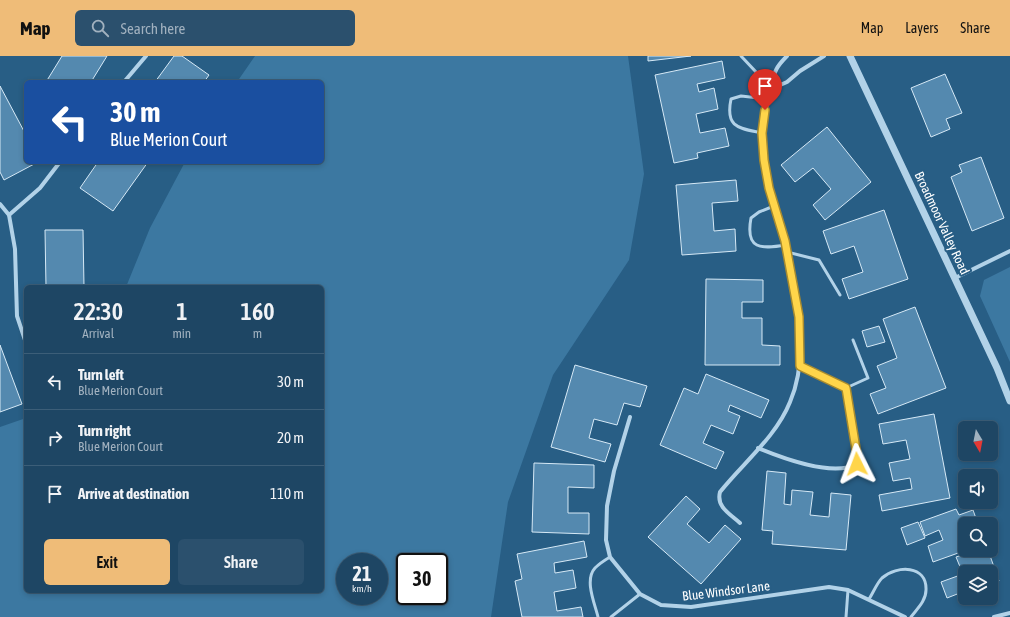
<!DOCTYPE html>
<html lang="en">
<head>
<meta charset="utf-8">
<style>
  body { margin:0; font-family:"Asap Condensed",sans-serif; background:#2b506d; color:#f1f3f6; height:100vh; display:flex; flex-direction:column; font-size:15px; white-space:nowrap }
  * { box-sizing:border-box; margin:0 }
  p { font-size:13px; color:#a1b1bf }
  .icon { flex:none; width:22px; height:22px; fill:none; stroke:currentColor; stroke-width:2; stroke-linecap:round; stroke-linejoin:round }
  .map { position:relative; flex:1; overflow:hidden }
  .drawer { position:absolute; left:24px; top:229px; width:300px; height:308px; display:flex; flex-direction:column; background:#1e4664; border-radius:6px; box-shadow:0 2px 6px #0003,0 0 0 1px #3c5e78 }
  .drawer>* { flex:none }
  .top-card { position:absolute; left:24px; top:24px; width:300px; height:84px; border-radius:6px; box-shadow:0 2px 6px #0003,0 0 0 1px #3c5e78; background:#1a4fa0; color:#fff; overflow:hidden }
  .needle { width:26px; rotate:170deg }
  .tools { position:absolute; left:958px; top:365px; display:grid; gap:8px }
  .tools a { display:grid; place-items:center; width:40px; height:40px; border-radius:6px; background:#1e4664; box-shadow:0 2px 6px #0003,0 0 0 1px #3c5e78; font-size:20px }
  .speed { position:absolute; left:336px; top:497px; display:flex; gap:8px; font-size:20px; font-weight:700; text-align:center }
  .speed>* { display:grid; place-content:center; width:52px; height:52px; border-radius:50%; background:#1e4664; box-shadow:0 2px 6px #0003,0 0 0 1px #3c5e78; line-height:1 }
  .speed small { font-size:10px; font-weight:400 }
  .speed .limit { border:2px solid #111; border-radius:6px; background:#fff; color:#111 }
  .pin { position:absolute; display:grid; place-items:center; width:34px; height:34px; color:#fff; margin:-41px -17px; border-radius:50% 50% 50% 0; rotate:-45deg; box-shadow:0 0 4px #0007 }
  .pin .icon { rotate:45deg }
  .me { position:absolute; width:44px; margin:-22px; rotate:357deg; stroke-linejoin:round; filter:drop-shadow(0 0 3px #0008) }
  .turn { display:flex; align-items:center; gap:14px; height:84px; padding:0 20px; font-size:18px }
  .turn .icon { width:52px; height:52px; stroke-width:2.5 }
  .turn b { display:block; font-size:28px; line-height:34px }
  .eta { display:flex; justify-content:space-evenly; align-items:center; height:68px; text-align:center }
  .eta b { font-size:24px; font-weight:600; line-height:28px }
  .button { display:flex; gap:8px; margin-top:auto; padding:8px 20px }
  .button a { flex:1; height:46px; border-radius:6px; background:#efbc78; color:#111; font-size:16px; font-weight:600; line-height:46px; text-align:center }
  .button a+a { background:#2b506d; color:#f1f3f6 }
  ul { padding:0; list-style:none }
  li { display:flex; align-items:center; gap:12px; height:56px; padding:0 20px; border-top:1px solid #3c5e78 }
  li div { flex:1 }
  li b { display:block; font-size:15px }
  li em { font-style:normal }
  header { display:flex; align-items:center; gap:24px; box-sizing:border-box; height:56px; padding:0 20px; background:#efbc78; color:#111 }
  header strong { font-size:19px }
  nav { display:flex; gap:22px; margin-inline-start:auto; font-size:14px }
  .search { width:280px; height:36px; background:#2b506d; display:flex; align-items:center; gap:10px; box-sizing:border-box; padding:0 14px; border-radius:6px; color:#a1b1bf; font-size:15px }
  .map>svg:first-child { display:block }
  .green { fill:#3c78a1; fill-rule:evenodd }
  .building { fill:#5489af; stroke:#d6e9f6 }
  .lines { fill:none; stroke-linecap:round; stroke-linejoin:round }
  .service { stroke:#b2d2e8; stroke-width:3 }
  .minor { stroke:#b2d2e8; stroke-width:4 }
  .tertiary { stroke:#b2d2e8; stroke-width:7 }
  .route-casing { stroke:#a68a30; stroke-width:10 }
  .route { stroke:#ffd54a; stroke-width:7 }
  .labels { text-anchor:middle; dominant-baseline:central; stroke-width:4; stroke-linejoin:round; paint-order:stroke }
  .street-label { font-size:13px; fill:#fff; stroke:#285e85 }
</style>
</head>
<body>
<header>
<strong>Map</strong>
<div class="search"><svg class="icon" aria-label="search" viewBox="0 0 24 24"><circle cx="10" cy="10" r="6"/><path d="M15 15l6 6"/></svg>Search here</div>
<nav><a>Map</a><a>Layers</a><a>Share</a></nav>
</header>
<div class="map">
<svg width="1010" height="561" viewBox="0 0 1010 561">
  <rect width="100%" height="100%" fill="#285e85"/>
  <g class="green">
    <path d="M255,0H628L644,118L629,204L553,319L508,446L491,561H0V371L26,362V535H322V231H126L150,172L185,106H322V26H237ZM345,506H379V540H345ZM405,506H439V540H405Z"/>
    <path d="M1010,211V306L980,240L984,224Z"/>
  </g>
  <g class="building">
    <path d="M62,0H107L91,26H46Z"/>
    <path d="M174,0H182L209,19L204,26H155Z"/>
    <path d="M648,0H691L648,5Z"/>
    <path d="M722,5L725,22L697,28L699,36L714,32L718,53L696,58L700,77L725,72L729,90L697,97L698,102L674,107L655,19Z"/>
    <path d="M945,18L962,57L946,63L950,73L931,81L911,32Z"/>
    <path d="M0,30L26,79V106H38L4,124L0,116Z"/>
    <path d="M827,71L871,126L825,164L813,149L831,133L813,112L795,126L781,109Z"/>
    <path d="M981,101L1004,162L972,175L951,121L962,116L959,109Z"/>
    <path d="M98,106H148L113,155L80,132Z"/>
    <path d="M736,124L738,145L712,147L714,175L735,173L736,195L682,199L676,129Z"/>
    <path d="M884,154L908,223L849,243L842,223L863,216L854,190L831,198L823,175Z"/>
    <path d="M45,174H83L84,231H46Z"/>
    <path d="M706,223L763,224V246H742V262H762V289L780,290V309H705Z"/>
    <path d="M915,251L946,332L878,358L870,338L886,332L877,310L897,302L883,263Z"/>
    <path d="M879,270L885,286L867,291L862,275Z"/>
    <path d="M0,289L22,348L0,356Z"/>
    <path d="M575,309L647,330L640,351L624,347L617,369L594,363L589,382L611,388L605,406L551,391Z"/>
    <path d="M706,318L769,344L761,362L730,349L728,355L740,360L733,378L711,369L703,387L724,396L716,413L660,389L684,332L698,338Z"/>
    <path d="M934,358L950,442L882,455L879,439L912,433L910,422L893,425L889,407L910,403L906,384L883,388L879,368Z"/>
    <path d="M534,407L594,409V432L568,431V457H589V478L532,476Z"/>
    <path d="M767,415L786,417L784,448L791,449L792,434L813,436L810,459L829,461L831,437L851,439L846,494L772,488L773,475L762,474Z"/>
    <path d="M686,440L700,453L687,468L709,487L725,469L741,483L701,528L648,481Z"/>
    <path d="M956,453L959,459L973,454L978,468H965V494H988L999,525L991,528V516H965V535L947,542L941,526L963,518L956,501L962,499L961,496L933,506L928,490L943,484L939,474L925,480L920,466Z"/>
    <path d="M918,466L925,482L907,489L901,472Z"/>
    <path d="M584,485L587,501L554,507L555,517L573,514L576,532L554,536L557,555L581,551L583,561H522L515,525L522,523L517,498Z"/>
  </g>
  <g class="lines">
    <g class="service">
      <path d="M741,0L771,32"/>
      <path d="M762,77C739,72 725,72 731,43L741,40L769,43"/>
      <path d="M774,150L759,156L751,162C745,194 761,193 786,189"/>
      <path d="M787,196L819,204L840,239"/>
      <path d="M846,332L868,322L853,284"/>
      <path d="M869,543C873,537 877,527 882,522C897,509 927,509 926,534C926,545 917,553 911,561"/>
      <path d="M598,561C595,548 584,524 595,512C599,508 605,504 610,501"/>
      <path d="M611,561L640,538"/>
      <path d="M846,561L848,534"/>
    </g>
    <g class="minor">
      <path d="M124,26L146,0"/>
      <path d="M771,33L787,26L800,15L824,0"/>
      <path d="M0,148L9,159L15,193L17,260L26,287"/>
      <path d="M9,159L40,132L60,106"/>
      <path d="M955,222L1010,195"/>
      <path d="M630,361L614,415L607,450L606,484L610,501L640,538L661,549L691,551L829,531L848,534L905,561"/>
      <path d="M758,392C782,402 833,421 857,408V399L846,332L800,311"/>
      <path d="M740,467C730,458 716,451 720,436C743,407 776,381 790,346C811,298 796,234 785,185C776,149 761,114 762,76C762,62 767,50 770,37C775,18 772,15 787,0"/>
      <path d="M994,561L1010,557"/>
    </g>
    <path class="tertiary" d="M850,0L997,312L1010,345"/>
  </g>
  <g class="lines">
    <g class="route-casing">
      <path id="route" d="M765,54L762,77L764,104L769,132L785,185L799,261L800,310L846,332L857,399V408"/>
    </g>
    <use href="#route" class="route"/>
  </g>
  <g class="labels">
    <g class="street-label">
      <text transform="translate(942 167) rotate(65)">Broadmoor Valley Road</text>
      <text transform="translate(726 535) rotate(-7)">Blue Windsor Lane</text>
    </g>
  </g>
</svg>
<div class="tools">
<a><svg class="needle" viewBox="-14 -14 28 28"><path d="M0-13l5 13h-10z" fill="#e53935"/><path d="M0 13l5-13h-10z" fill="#a1b1bf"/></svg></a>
<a><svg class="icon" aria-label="sound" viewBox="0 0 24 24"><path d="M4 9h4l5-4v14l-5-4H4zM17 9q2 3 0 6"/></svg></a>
<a><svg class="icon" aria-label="search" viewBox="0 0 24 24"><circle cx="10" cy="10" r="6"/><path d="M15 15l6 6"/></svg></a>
<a><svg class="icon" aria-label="layers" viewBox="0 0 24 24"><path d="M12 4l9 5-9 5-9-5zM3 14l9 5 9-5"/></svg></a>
</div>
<div class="speed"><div>21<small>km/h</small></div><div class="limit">30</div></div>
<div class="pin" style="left:765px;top:54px;background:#d93025"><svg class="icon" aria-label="arrive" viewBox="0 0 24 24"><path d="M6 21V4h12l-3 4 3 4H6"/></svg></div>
<svg class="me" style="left:857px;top:408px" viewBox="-20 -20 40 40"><path d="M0-17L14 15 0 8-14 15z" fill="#ffd54a" stroke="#fff" stroke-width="4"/></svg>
<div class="top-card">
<div class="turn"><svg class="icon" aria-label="left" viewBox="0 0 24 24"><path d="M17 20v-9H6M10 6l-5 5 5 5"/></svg><div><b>30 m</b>Blue Merion Court</div></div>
</div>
<section class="drawer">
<div class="eta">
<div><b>22:30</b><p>Arrival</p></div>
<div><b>1</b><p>min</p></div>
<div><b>160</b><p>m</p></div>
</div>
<ul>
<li><svg class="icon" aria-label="left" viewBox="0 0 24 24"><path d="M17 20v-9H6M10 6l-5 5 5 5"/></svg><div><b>Turn left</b><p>Blue Merion Court</p></div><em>30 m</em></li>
<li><svg class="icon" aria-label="right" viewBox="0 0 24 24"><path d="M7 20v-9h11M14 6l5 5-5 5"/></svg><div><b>Turn right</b><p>Blue Merion Court</p></div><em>20 m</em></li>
<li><svg class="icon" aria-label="arrive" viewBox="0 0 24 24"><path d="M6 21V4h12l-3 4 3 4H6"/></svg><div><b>Arrive at destination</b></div><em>110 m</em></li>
</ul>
<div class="button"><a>Exit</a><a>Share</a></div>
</section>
</div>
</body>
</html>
